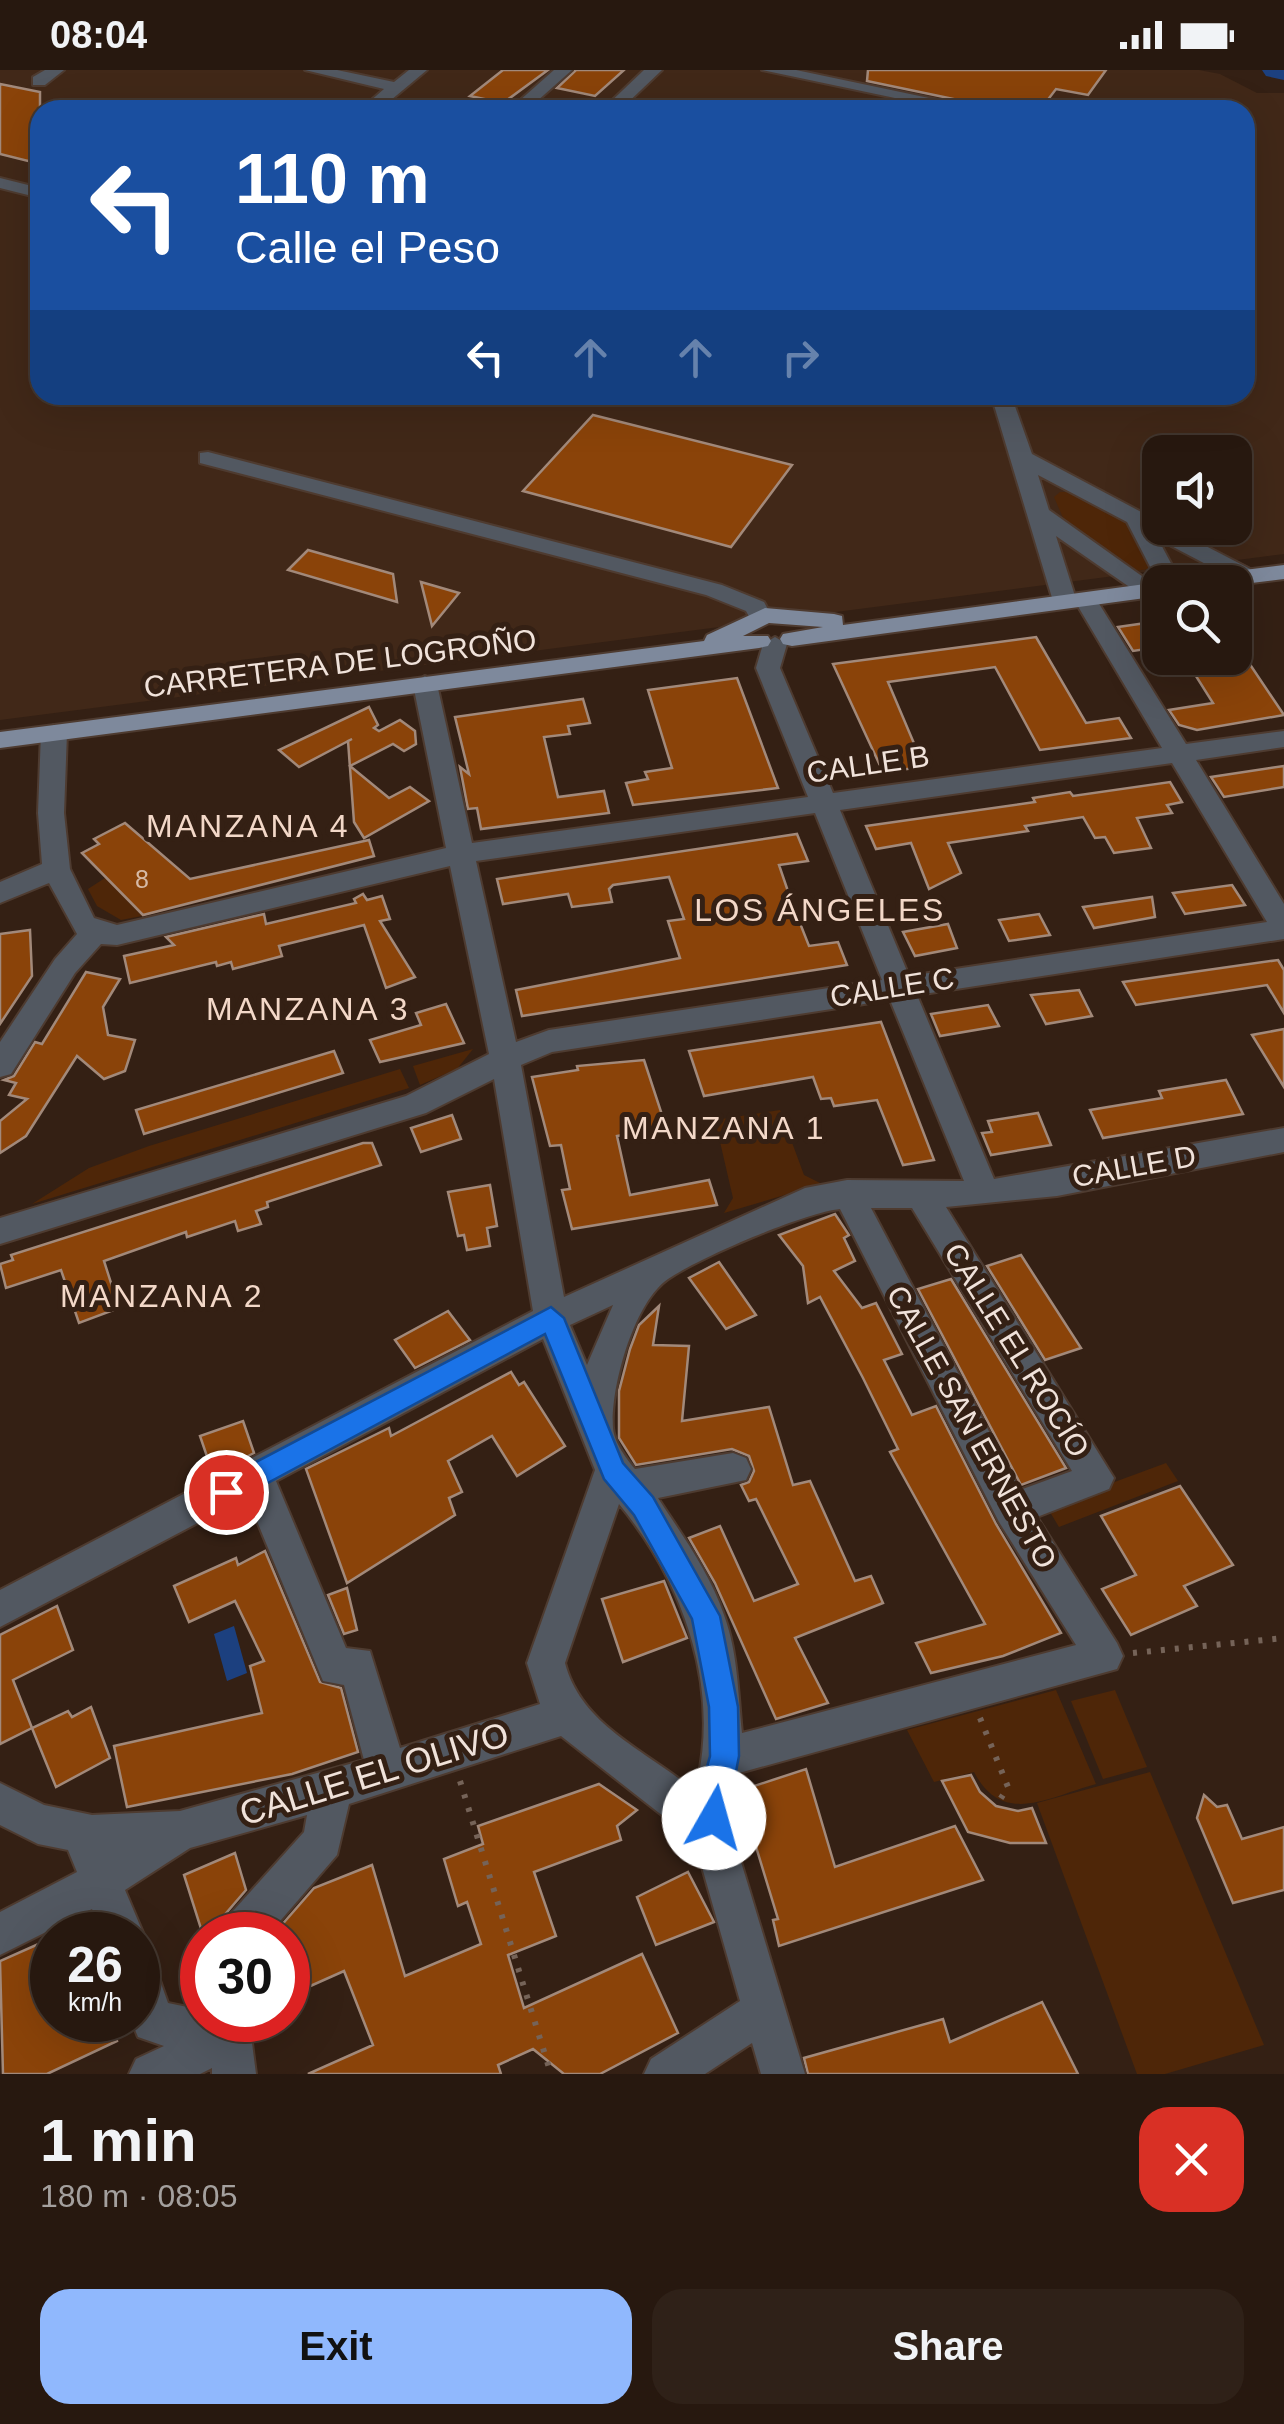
<!DOCTYPE html>
<html lang="en">
<head>
<meta charset="utf-8">
<style>
  body { margin:0; font-family:Arial,sans-serif; background:#2f2118; color:#f1f3f6; height:100vh; display:flex; flex-direction:column; font-size:38px; white-space:nowrap }
  * { box-sizing:border-box; margin:0 }
  p { font-size:32px; color:#a4a09e }
  .icon { flex:none; width:55px; height:55px; fill:none; stroke:currentColor; stroke-width:2; stroke-linecap:round; stroke-linejoin:round }
  .map { position:relative; height:2004px; overflow:hidden }
  .drawer { display:flex; flex-direction:column; background:#27180f; flex:1 }
  .drawer>* { flex:none }
  .top-card { position:absolute; left:30px; top:30px; width:1225px; height:305px; border-radius:30px; box-shadow:0 10px 40px #0002,0 0 0 2px #43372f; background:#1a4fa0; color:#fff; overflow:hidden }
  .controls { position:absolute; left:1142px; top:365px; display:grid; gap:20px }
  .controls a { display:grid; place-items:center; width:110px; height:110px; border-radius:20px; background:#27180f; box-shadow:0 10px 40px #0002,0 0 0 2px #43372f; font-size:50px }
  .speed { position:absolute; left:30px; top:1842px; display:flex; gap:20px; font-size:50px; font-weight:700; text-align:center }
  .speed>* { display:grid; place-content:center; width:130px; height:130px; border-radius:50%; background:#27180f; box-shadow:0 10px 40px #0002,0 0 0 2px #43372f; line-height:1 }
  .speed small { font-size:25px; font-weight:400 }
  .speed .limit { border:15px solid #d22; background:#fff; color:#111 }
  .pin { position:absolute; display:grid; place-items:center; width:85px; height:85px; color:#fff; margin:-42px; border:5px solid #fff; border-radius:50%; box-shadow:0 2px 10px #0007 }
  .me { position:absolute; width:110px; margin:-55px; rotate:7deg; stroke-linejoin:round; filter:drop-shadow(0 0 8px #0008) }
  .turn { display:flex; align-items:center; gap:35px; height:210px; padding:0 40px; font-size:45px }
  .turn .icon { width:130px; height:130px; stroke-width:2.5 }
  .turn b { display:block; font-size:70px; line-height:85px }
  .lanes { display:flex; align-items:center; height:95px; padding:0 40px; background:#0003; justify-content:center; gap:50px; direction:ltr }
  .lanes .off { opacity:.35 }
  .round { display:grid; place-items:center; flex:none; width:105px; height:105px; border-radius:30px; background:#2f2118 }
  .headline { display:flex; align-items:center; justify-content:space-between; height:170px; padding:0 40px }
  h1 { font-size:60px; font-weight:600; line-height:75px }
  .cta { display:flex; gap:20px; margin-top:auto; padding:20px 40px }
  .cta a { flex:1; height:115px; border-radius:30px; background:#90b8fd; color:#111; font-size:40px; font-weight:600; line-height:115px; text-align:center }
  .cta a+a { background:#2f2118; color:#f1f3f6 }
  .status { display:flex; justify-content:space-between; align-items:center; height:70px; padding:0 50px; background:#27180f; direction:ltr }
  .status svg { height:28px; fill:currentColor }
  .map>svg:first-child { display:block }
  .built { fill:#412818; fill-rule:evenodd }
  .green { fill:#4e2608 }
  .water { fill:#1c407f }
  .lines { fill:none; stroke-linecap:round; stroke-linejoin:round }
  .river { fill:#1c407f; fill-rule:evenodd }
  .building { fill:#8a4309; stroke:#a2897a; stroke-width:2.5 }
  .minor-casing { stroke:#4e3b30; stroke-width:4 }
  .major-casing { stroke:#4e3b30; stroke-width:4 }
  .path { stroke:#756358; stroke-width:6; stroke-dasharray:4 10; stroke-linecap:butt }
  .minor { fill:#525861; fill-rule:evenodd }
  .major { fill:#7e899c; fill-rule:evenodd }
  .route { fill:#1a73e8; stroke:#114b97; stroke-width:2.5 }
  .labels { text-anchor:middle; dominant-baseline:central; stroke-width:10; stroke-linejoin:round; paint-order:stroke }
  .number-label { font-size:25px; fill:#d6baa6 }
  .street-label { font-size:30px; fill:#f0e2da; stroke:#342014 }
  .neighbourhood-label { font-size:32px; letter-spacing:2.5px; fill:#f3d8c8; stroke:#342014 }
  .near-street-label { font-size:35px; fill:#f0e2da; stroke:#342014 }
</style>
</head>
<body>
<div class="status"><b>08:04</b><svg viewBox="0 0 49 12"><path d="M0 12V9h3v3zM5 12V6h3v6zM10 12V3h3v9zM15 12V0h3v12zM26 1h20v11H26zM47 4h2v5h-2z"/></svg></div>
<div class="map">
<svg width="1284" height="2004" viewBox="0 0 1284 2004">
  <rect width="100%" height="100%" fill="#342014"/>
  <path class="built" d="M0,0H1199L1220,4L1257,23H1284V484L0,650ZM40,40H1245V325H40ZM1160,382H1235V458H1160Z"/>
  <g class="green">
    <path d="M1060,422H1075L1129,452L1149,499L1134,501L1067,457L1054,427Z"/>
    <path d="M105,808L142,846L121,850L97,836L88,819Z"/>
    <path d="M473,979L457,999L420,1015L413,996Z"/>
    <path d="M400,999L409,1018L32,1134L89,1098L149,1076Z"/>
    <path d="M780,1040L804,1105L822,1114L724,1143L733,1128L715,1050Z"/>
    <path d="M1166,1393L1178,1411L1059,1457L1047,1437Z"/>
    <path d="M1056,1620L1096,1714C1048,1727 1003,1757 974,1702L934,1712L907,1660Z"/>
    <path d="M1115,1620L1147,1697L1103,1709L1071,1631Z"/>
    <path d="M1150,1702L1264,1975L1165,2004H1137L1037,1733Z"/>
  </g>
  <path class="water" d="M234,1556L247,1603L227,1611L214,1564Z"/>
  <g class="lines">
    <path class="river" d="M1262,0H1284V10L1266,6Z"/>
  </g>
  <g class="building">
    <path d="M503,0H548L503,33L470,26Z"/>
    <path d="M576,0H624L595,26L557,18Z"/>
    <path d="M868,0H1106L1088,25L1056,19L1040,40H1006L867,11Z"/>
    <path d="M0,14L40,22V94L0,84Z"/>
    <path d="M593,345L792,395L731,477L523,421Z"/>
    <path d="M308,480L393,504L397,532L288,500Z"/>
    <path d="M421,512L459,523L432,556Z"/>
    <path d="M1160,551V577L1133,581L1118,557Z"/>
    <path d="M1036,567L1086,653L1119,648L1131,668L1040,680L995,597L888,612L924,697L883,702L833,594Z"/>
    <path d="M1245,587L1284,645L1197,660L1179,655L1169,640L1213,633L1189,595Z"/>
    <path d="M737,608L778,718L633,735L626,713L648,709L645,702L672,698L648,620Z"/>
    <path d="M583,629L590,653L568,656L570,664L544,667L558,727L604,721L609,743L481,759L477,738L468,739L460,697L469,704L455,647Z"/>
    <path d="M369,637L378,655L374,658L379,661L400,650L415,661L416,674L404,681L393,674L350,696L389,728L410,717L429,731L364,768L354,752L348,671L352,669L299,697L279,680Z"/>
    <path d="M1284,696V717L1224,727L1211,707Z"/>
    <path d="M1170,712L1182,732L1167,735L1172,743L1137,748L1151,778L1114,783L1105,767L1095,768L1083,747L1025,756L1028,761L948,773L961,803L929,819L911,773L876,779L866,756L1035,732L1033,728L1070,722L1073,726Z"/>
    <path d="M125,753L190,809L369,770L374,786L143,845L82,783L99,774L94,769Z"/>
    <path d="M797,764L808,791L779,795L792,833L809,876L838,872L847,895L522,946L516,920L680,888L668,851L684,849L669,807L613,815L609,819L612,832L572,837L568,824L503,834L497,809Z"/>
    <path d="M1232,815L1245,835L1185,844L1173,823Z"/>
    <path d="M363,824L367,830L382,826L390,849L380,851L415,907L386,918L364,855L279,876L282,886L233,899L231,892L217,896L216,892L130,913L124,886L174,875L166,867L264,844L266,854L356,833L354,829Z"/>
    <path d="M1152,827L1155,847L1094,858L1083,837Z"/>
    <path d="M1039,844L1050,865L1009,871L999,850Z"/>
    <path d="M948,854L957,878L915,886L903,862Z"/>
    <path d="M30,860L32,906L0,954V864Z"/>
    <path d="M1278,890L1284,900V943L1267,915L1136,935L1123,912Z"/>
    <path d="M86,902L120,909L103,937L108,965L135,970L125,1001L104,1009L77,986L26,1066L0,1083V1051L27,1029L9,1025L16,1013L4,1010L14,1006L35,972L42,974Z"/>
    <path d="M1079,920L1092,946L1046,954L1031,925Z"/>
    <path d="M446,934L464,973L380,992L370,970L421,955L416,943Z"/>
    <path d="M988,935L999,956L940,966L931,944Z"/>
    <path d="M881,952L934,1090L903,1095L877,1030L834,1036L831,1028L821,1029L813,1007L704,1026L689,981Z"/>
    <path d="M1284,959V1017L1252,965Z"/>
    <path d="M334,981L343,1003L144,1064L136,1040Z"/>
    <path d="M644,990L666,1057L617,1066L630,1125L709,1110L717,1135L572,1159L562,1120L570,1119L561,1075L550,1076L532,1007L578,1000L577,996Z"/>
    <path d="M1226,1010L1243,1044L1103,1068L1090,1040L1162,1028L1159,1021Z"/>
    <path d="M1038,1043L1051,1075L991,1085L982,1063L992,1062L988,1051Z"/>
    <path d="M452,1045L461,1069L421,1082L411,1058Z"/>
    <path d="M363,1073H372L381,1095L267,1132L268,1137L256,1141L261,1154L238,1161L235,1151L187,1167L186,1162L104,1191L119,1238L79,1253L61,1200L6,1218L0,1194L13,1190L11,1185Z"/>
    <path d="M490,1115L497,1156L487,1158L490,1176L467,1180L464,1165L458,1166L448,1122Z"/>
    <path d="M835,1144L849,1165L844,1168L855,1191L834,1201L862,1238L876,1233L902,1284L884,1290L912,1345L936,1336L996,1454L1061,1563L1003,1586L931,1603L916,1573L985,1554L890,1382L898,1379L863,1308L820,1227L808,1233L803,1196L779,1165Z"/>
    <path d="M1021,1185L1037,1210L1081,1278L1045,1290L987,1196Z"/>
    <path d="M719,1192L756,1245L726,1259L689,1208Z"/>
    <path d="M951,1209L1066,1398L1021,1415L918,1219Z"/>
    <path d="M659,1236L653,1275L689,1276L682,1351L769,1337L793,1415L810,1411L855,1511L871,1506L883,1533L795,1568L828,1633L776,1649L715,1513L689,1468L720,1456L754,1531L798,1514L756,1429L749,1431L741,1415L749,1412L754,1401L749,1386L732,1379L636,1395L619,1368V1321L630,1279L639,1255Z"/>
    <path d="M448,1241L470,1270L415,1298L395,1270Z"/>
    <path d="M511,1302L519,1315L524,1312L565,1376L517,1406L492,1366L448,1391L462,1422L449,1428L455,1445L347,1513L306,1399L389,1358L391,1366Z"/>
    <path d="M243,1351L254,1383L213,1404L200,1366Z"/>
    <path d="M1180,1416L1233,1495L1184,1516L1197,1536L1131,1565L1102,1519L1136,1505L1101,1446Z"/>
    <path d="M265,1481L320,1612L341,1618L358,1682L292,1704L127,1737L114,1676L262,1643L250,1596L264,1591L235,1531L189,1552L174,1516L236,1488L238,1495Z"/>
    <path d="M664,1511L687,1568L623,1592L602,1529Z"/>
    <path d="M347,1518L357,1560L344,1564L328,1525Z"/>
    <path d="M57,1536L73,1580L13,1610L32,1658L0,1674V1565Z"/>
    <path d="M91,1637L110,1688L56,1717L32,1658L68,1641L72,1647Z"/>
    <path d="M806,1699L835,1797L955,1756L983,1810L779,1876L773,1850L778,1849L739,1721Z"/>
    <path d="M971,1705L980,1722L996,1736L1018,1741L1032,1738L1046,1773H1010L968,1762L942,1711Z"/>
    <path d="M599,1714L637,1740L617,1756L621,1770L534,1802L556,1866L508,1885L524,1938L642,1884L678,1963L600,2004H564L533,1979L498,1995L501,2004H308L373,1975L344,1901L288,1926V1865H273L314,1818L372,1795L405,1906L481,1874L467,1832L458,1836L444,1789L483,1774L478,1756Z"/>
    <path d="M1204,1725L1217,1737L1227,1735L1242,1769L1284,1757V1820L1233,1833L1197,1748Z"/>
    <path d="M235,1783L246,1820L222,1848L216,1862L203,1865L184,1805Z"/>
    <path d="M688,1802L714,1852L656,1875L637,1827Z"/>
    <path d="M52,1868V1950H111L117,1971L47,2004H3L0,1891Z"/>
    <path d="M1042,1932L1078,2004H808L804,1988L943,1949L950,1972Z"/>
  </g>
  <g class="lines">
    <g class="minor-casing">
      <g id="minor">
        <path d="M45,0H64L45,15H33V7Z"/>
        <path d="M305,0H337L394,12L409,0H427L379,40H360L384,19Z"/>
        <path d="M554,0H572L527,40H509Z"/>
        <path d="M644,0H662L620,40H602Z"/>
        <path d="M762,0H796L986,40H952Z"/>
        <path d="M0,108L40,118V128L0,118Z"/>
        <path d="M991,325H1011L1032,384L1160,452V458H1171L1256,502V512H1240L1158,469L1181,512L1160,516L1127,452L1038,405L1049,440L1160,519L1157,525H1141L1056,466L1075,526L1093,524L1186,674L1284,661V677L1196,690L1284,834V869L917,925L994,1109L1284,1058V1082L1057,1126L946,1137L1114,1408L1109,1419L1037,1447L1117,1573L1123,1586L1117,1599L739,1703L734,1725L735,1772L805,2004H761L752,1973L705,2004H644L651,1989L740,1931L698,1783L663,1746L561,1666L349,1734L337,1785L268,1865H219L225,1850L304,1762L307,1745L190,1778L125,1820L144,1865L138,1880V1865H102L92,1839L0,1885V1842L77,1802L68,1780L38,1774L0,1755V1713L44,1735L92,1745L180,1741L364,1690L344,1615L323,1611L247,1427L0,1557V1520L533,1241L494,1009L426,1043L0,1174V1148L406,1026L489,984L450,796L117,875L101,874L75,903L11,1004L0,1007V972L55,889L77,864L49,813L0,833V812L42,794L38,743L41,663L54,655L67,663L64,743L70,799L94,848L117,855L446,778L413,614L425,606L437,614L472,773L808,727L756,598L763,574L775,567L787,574L780,598L833,723L1162,678L1076,533L1065,538L1053,531ZM1172,693L1267,852L909,906L840,740ZM815,743L882,910L549,960L516,972L476,791ZM890,930L964,1111L847,1110L805,1118L564,1227L521,995L552,982ZM871,1138H912L1072,1401L1020,1420ZM840,1139L999,1452L1076,1575L742,1663C738,1624 738,1583 724,1545C710,1503 682,1465 658,1428L746,1410L751,1399L746,1388L733,1383L635,1399C627,1390 614,1372 613,1358C610,1320 633,1233 668,1209C699,1188 803,1143 840,1139ZM613,1235L587,1295L570,1255ZM543,1269L595,1400L527,1593L540,1634L400,1678L370,1581L346,1578L276,1411ZM619,1434C684,1513 722,1620 695,1721C649,1682 581,1656 565,1593Z"/>
        <path d="M208,382L722,515L764,532L772,547L768,552H752L746,541L706,525L200,393V383Z"/>
        <path d="M138,1885L153,1891L168,1933L202,1940V1950H249L256,2004H212V1998L200,2004H129L136,1989L164,1976L138,1967L131,1950H138Z"/>
      </g>
    </g>
    <g class="major-casing">
      <g id="major">
        <path d="M1284,495V509L1235,515L1193,512L1205,505Z"/>
        <path d="M1160,512V526L792,576L783,574L780,569L783,564L823,557L769,553L743,566H768L771,571L768,576L759,578L0,678V662L704,571L707,565L765,538L834,544L842,546L843,555Z"/>
      </g>
    </g>
    <g class="path">
      <path d="M1133,1583L1284,1568"/>
      <path d="M980,1648L1008,1717L996,1736"/>
      <path d="M460,1711L551,2004"/>
    </g>
    <use href="#minor" class="minor"/>
    <use href="#major" class="major"/>
  </g>
  <path class="route" d="M551,1237L564,1248L623,1393L653,1427L720,1546L738,1637L739,1686L725,1759L714,1764L704,1759L699,1725L710,1686L709,1637L692,1549L634,1445L604,1409L545,1264L236,1430L226,1434L216,1430L212,1422L216,1413Z"/>
  <g class="labels">
    <g class="number-label">
      <text x="142" y="809">8</text>
    </g>
    <g class="street-label">
      <text transform="translate(340 593) rotate(-7)">CARRETERA DE LOGROÑO</text>
      <text transform="translate(868 694) rotate(-8)">CALLE B</text>
      <text transform="translate(892 917) rotate(-9)">CALLE C</text>
      <text transform="translate(1134 1096) rotate(-10)">CALLE D</text>
      <text transform="translate(1017 1280) rotate(58)">CALLE EL ROCÍO</text>
      <text transform="translate(972 1357) rotate(61)">CALLE SAN ERNESTO</text>
    </g>
    <g class="neighbourhood-label">
      <text x="248" y="756">MANZANA 4</text>
      <text x="820" y="840">LOS ÁNGELES</text>
      <text x="308" y="939">MANZANA 3</text>
      <text x="724" y="1058">MANZANA 1</text>
      <text x="162" y="1226">MANZANA 2</text>
    </g>
    <g class="near-street-label">
      <text transform="translate(374 1703) rotate(-17)">CALLE EL OLIVO</text>
    </g>
  </g>
</svg>
<div class="controls">
<a><svg class="icon" aria-label="sound" viewBox="0 0 24 24"><path d="M4 9h4l5-4v14l-5-4H4zM17 9q2 3 0 6"/></svg></a>
<a><svg class="icon" aria-label="search" viewBox="0 0 24 24"><circle cx="10" cy="10" r="6"/><path d="M15 15l6 6"/></svg></a>
</div>
<div class="speed"><div>26<small>km/h</small></div><div class="limit">30</div></div>
<div class="pin" style="left:226px;top:1422px;background:#d93025"><svg class="icon" aria-label="arrive" viewBox="0 0 24 24"><path d="M6 21V4h12l-3 4 3 4H6"/></svg></div>
<svg class="me" style="left:714px;top:1748px" viewBox="-20 -20 40 40"><circle r="19" fill="#fff"/><path d="M0-13L10 11 0 6-10 11z" fill="#1a73e8"/></svg>
<div class="top-card">
<div class="turn"><svg class="icon" aria-label="left" viewBox="0 0 24 24"><path d="M17 20v-9H6M10 6l-5 5 5 5"/></svg><div><b>110 m</b>Calle el Peso</div></div>
<div class="lanes"><svg class="icon" aria-label="left" viewBox="0 0 24 24"><path d="M17 20v-9H6M10 6l-5 5 5 5"/></svg><svg class="icon off" aria-label="ahead" viewBox="0 0 24 24"><path d="M12 20V5M6 11l6-6 6 6"/></svg><svg class="icon off" aria-label="ahead" viewBox="0 0 24 24"><path d="M12 20V5M6 11l6-6 6 6"/></svg><svg class="icon off" aria-label="right" viewBox="0 0 24 24"><path d="M7 20v-9h11M14 6l5 5-5 5"/></svg></div>
</div>
</div>
<section class="drawer">
<div class="headline"><div><h1>1 min</h1><p>180 m · 08:05</p></div><a class="round" style="background:#d93025;color:#fff"><svg class="icon" aria-label="close" viewBox="0 0 24 24"><path d="M6 6l12 12M18 6L6 18"/></svg></a></div>
<div class="cta"><a>Exit</a><a>Share</a></div>
</section>
</body>
</html>
